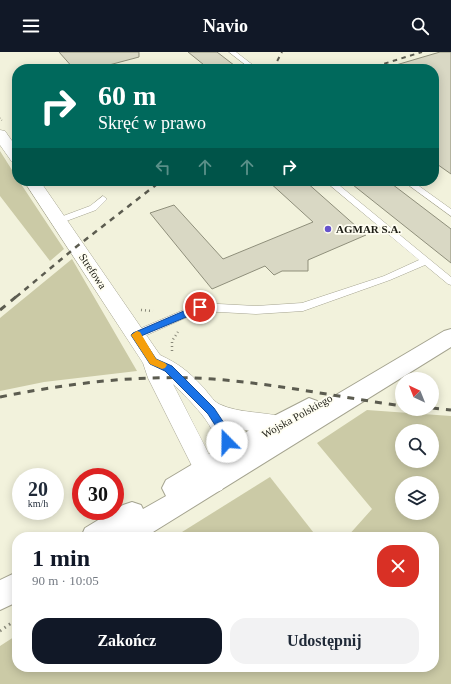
<!DOCTYPE html>
<html lang="pl">
<head>
<meta charset="utf-8">
<style>
  body { margin:0; font-family:"Times New Roman",serif; background:#f2f2f3; color:#1f2937; height:100vh; display:flex; flex-direction:column; font-size:15px; white-space:nowrap }
  * { box-sizing:border-box; margin:0 }
  p { font-size:13px; color:#747a83 }
  .icon { flex:none; width:22px; height:22px; fill:none; stroke:currentColor; stroke-width:2; stroke-linecap:round; stroke-linejoin:round }
  .map { position:relative; flex:1; overflow:hidden }
  .drawer { position:absolute; left:12px; top:480px; width:427px; height:140px; display:flex; flex-direction:column; background:#fff; border-radius:16px; box-shadow:0 2px 10px #0003 }
  .drawer>* { flex:none }
  .hud { position:absolute; left:12px; top:12px; width:427px; height:122px; border-radius:16px; box-shadow:0 2px 10px #0003; background:#00695c; color:#fff; overflow:hidden }
  .needle { width:26px; rotate:317deg }
  .buttons { position:absolute; left:395px; top:320px; display:grid; gap:8px }
  .buttons a { display:grid; place-items:center; width:44px; height:44px; border-radius:50%; background:#fff; box-shadow:0 2px 10px #0003; font-size:20px }
  .speed { position:absolute; left:12px; top:416px; display:flex; gap:8px; font-size:20px; font-weight:700; text-align:center }
  .speed>* { display:grid; place-content:center; width:52px; height:52px; border-radius:50%; background:#fff; box-shadow:0 2px 10px #0003; line-height:1 }
  .speed small { font-size:10px; font-weight:400 }
  .speed .limit { border:6px solid #d22; background:#fff; color:#111 }
  .pin { position:absolute; display:grid; place-items:center; width:34px; height:34px; color:#fff; margin:-17px; border:2px solid #fff; border-radius:50%; box-shadow:0 1px 4px #0007 }
  .me { position:absolute; width:44px; margin:-22px; rotate:338deg; stroke-linejoin:round; filter:drop-shadow(0 0 3px #0008) }
  .turn { display:flex; align-items:center; gap:14px; height:84px; padding:0 20px; font-size:18px }
  .turn .icon { width:52px; height:52px; stroke-width:2.5 }
  .turn b { display:block; font-size:28px; line-height:34px }
  .lanes { display:flex; align-items:center; height:38px; padding:0 20px; background:#0003; justify-content:center; gap:20px; direction:ltr }
  .lanes .off { opacity:.35 }
  .round { display:grid; place-items:center; flex:none; width:42px; height:42px; border-radius:16px; background:#f2f2f3 }
  .headline { display:flex; align-items:center; justify-content:space-between; height:68px; padding:0 20px }
  h1 { font-size:24px; font-weight:700; line-height:30px; color:#111827 }
  .cta { display:flex; gap:8px; margin-top:auto; padding:8px 20px }
  .cta a { flex:1; height:46px; border-radius:16px; background:#111827; color:#fff; font-size:16px; font-weight:700; line-height:46px; text-align:center }
  .cta a+a { background:#f2f2f3; color:#1f2937 }
  header { display:flex; justify-content:space-between; align-items:center; height:52px; padding:0 20px; background:#111827; color:#fff; font-size:18px; font-weight:700 }
  .map>svg:first-child { display:block }
  .green { fill:#cbcaa6; fill-rule:evenodd }
  .building { fill:#d9d8c4; stroke:#8f8f7b }
  .lines { fill:none; stroke-linecap:round; stroke-linejoin:round }
  .service-casing { stroke:#a5a490; stroke-width:1 }
  .minor-casing { stroke:#a5a490; stroke-width:1 }
  .tertiary-casing { stroke:#a5a490; stroke-width:2 }
  .path-far2 { stroke:#888879; stroke-width:1.5; stroke-dasharray:0.5 2; stroke-linecap:butt }
  .path-far1 { stroke:#888879; stroke-width:2.5; stroke-dasharray:1 3; stroke-linecap:butt }
  .path { stroke:#888879; stroke-width:3; stroke-dasharray:1.5 4; stroke-linecap:butt }
  .service { fill:#fff; fill-rule:evenodd }
  .minor { fill:#fff; fill-rule:evenodd }
  .tertiary { fill:#fff; fill-rule:evenodd }
  .rail-far2 { stroke:#5c5c50; stroke-width:2; stroke-dasharray:4.5 4.5; stroke-linecap:butt }
  .rail-far1 { stroke:#5c5c50; stroke-width:2.5; stroke-dasharray:5.5 5.5; stroke-linecap:butt }
  .rail { stroke:#5c5c50; stroke-width:3; stroke-dasharray:7 7; stroke-linecap:butt }
  .route { fill:#1a73e8; stroke:#114b97 }
  .slow { fill:#f59e0b }
  .poi-dot { fill:#6653cc; stroke:#fffef2; stroke-width:1.5 }
  .labels { text-anchor:middle; dominant-baseline:central; stroke-width:3.5; stroke-linejoin:round; paint-order:stroke }
  .poi-label { font-size:11px; font-weight:bold; fill:#1e1e16; stroke:#fffef2; text-anchor:start }
  .street-label { font-size:11px; fill:#1e1e16; stroke:#fffef2 }
</style>
</head>
<body>
<header><svg class="icon" aria-label="menu" viewBox="0 0 24 24"><path d="M4 6h16M4 12h16M4 18h16"/></svg>Navio<svg class="icon" aria-label="search" viewBox="0 0 24 24"><circle cx="10" cy="10" r="6"/><path d="M15 15l6 6"/></svg></header>
<div class="map">
<svg width="451" height="632" viewBox="0 0 451 632">
  <rect width="100%" height="100%" fill="#f2f2dc"/>
  <g class="green">
    <path d="M0,99L17,126V129H19L64,197L50,209L0,144Z"/>
    <path d="M72,207L137,319L44,330L0,339V266Z"/>
    <path d="M367,358L451,364V632H0V594L17,583V615H434V485H347L372,457L317,391ZM402,379H432V409H402ZM402,431H432V461H402Z"/>
    <path d="M270,425L317,485H174Z"/>
  </g>
  <g class="building">
    <path d="M59,0H139V5L94,17H74Z"/>
    <path d="M188,0H217L239,17H209Z"/>
    <path d="M440,0H451V122L434,110V17H397L396,13Z"/>
    <path d="M268,129H305L366,183L308,208V219H282L274,223L265,214L212,237L150,161L174,153L223,207L313,170Z"/>
    <path d="M348,129H388L451,177V211Z"/>
  </g>
  <g class="lines">
    <g class="service-casing">
      <g id="service">
        <path d="M229,0H236L258,17H251Z"/>
        <path d="M325,129H334L451,225V233L448,232L425,213L390,228L303,259L256,262L201,259L140,286H132L131,283L132,280L200,251L256,254L302,251L384,224L419,208Z"/>
        <path d="M403,129H412L451,157V164Z"/>
        <path d="M103,144L107,147L96,158L61,171L58,172L54,169L55,167L90,154Z"/>
      </g>
    </g>
    <g class="minor-casing">
      <g id="minor">
        <path d="M0,78L5,79L17,96V112L12,110L0,93Z"/>
        <path d="M24,129H40L160,303C179,312 188,319 202,334C207,339 213,349 219,352C240,362 265,359 286,366L289,373L286,380C270,385 249,379 233,375C243,394 235,409 226,427L224,428L225,430L222,438L213,441L204,438L148,326L143,311ZM173,332C186,345 212,369 215,387C216,393 214,400 211,406Z"/>
      </g>
    </g>
    <g class="tertiary-casing">
      <g id="tertiary">
        <path d="M451,277V295L145,485H81L85,476L123,453L132,450L141,453L143,457L166,444L162,436L166,428L270,366L309,346L317,349L319,353L444,279Z"/>
        <path d="M17,520V550L0,558V528Z"/>
      </g>
    </g>
    <path class="path-far2" d="M0,66L3,70"/>
    <g class="path-far1">
      <path d="M141,258L153,259"/>
      <path d="M172,299V289L178,280"/>
    </g>
    <path class="path" d="M0,579L17,567"/>
    <use href="#service" class="service"/>
    <use href="#minor" class="minor"/>
    <use href="#tertiary" class="tertiary"/>
    <g class="rail-far2">
      <path d="M273,17L282,0"/>
      <path d="M367,17L422,0"/>
    </g>
    <path class="rail-far1" d="M16,245L76,195L161,129"/>
    <g class="rail">
      <path d="M0,258L17,244"/>
      <path d="M0,345C70,331 142,322 213,327C277,332 339,345 402,354"/>
      <path d="M432,356L451,358"/>
    </g>
  </g>
  <path class="route" d="M200,252L204,255L203,258L141,284L156,307L172,314L214,356L230,380L232,390L231,393L227,394L224,393L220,381L208,362L165,319L150,312L131,283L133,281Z"/>
  <path class="slow" d="M137,279L140,280L156,307L165,311L167,313L165,316L162,317L150,312L131,283Z"/>
  <circle class="poi-dot" cx="328" cy="177" r="4"/>
  <g class="labels">
    <g class="poi-label">
      <text x="336" y="177">AGMAR S.A.</text>
    </g>
    <g class="street-label">
      <text transform="translate(93 219) rotate(56)">Strefowa</text>
      <text transform="translate(297 364) rotate(-29)">Wojska Polskiego</text>
    </g>
  </g>
</svg>
<div class="buttons">
<a><svg class="needle" viewBox="-14 -14 28 28"><path d="M0-13l5 13h-10z" fill="#e53935"/><path d="M0 13l5-13h-10z" fill="#747a83"/></svg></a>
<a><svg class="icon" aria-label="search" viewBox="0 0 24 24"><circle cx="10" cy="10" r="6"/><path d="M15 15l6 6"/></svg></a>
<a><svg class="icon" aria-label="layers" viewBox="0 0 24 24"><path d="M12 4l9 5-9 5-9-5zM3 14l9 5 9-5"/></svg></a>
</div>
<div class="speed"><div>20<small>km/h</small></div><div class="limit">30</div></div>
<div class="pin" style="left:200px;top:255px;background:#d93025"><svg class="icon" aria-label="arrive" viewBox="0 0 24 24"><path d="M6 21V4h12l-3 4 3 4H6"/></svg></div>
<svg class="me" style="left:227px;top:390px" viewBox="-20 -20 40 40"><circle r="19" fill="#fff"/><path d="M0-13L10 11 0 6-10 11z" fill="#1a73e8"/></svg>
<div class="hud">
<div class="turn"><svg class="icon" aria-label="right" viewBox="0 0 24 24"><path d="M7 20v-9h11M14 6l5 5-5 5"/></svg><div><b>60 m</b>Skręć w prawo</div></div>
<div class="lanes"><svg class="icon off" aria-label="left" viewBox="0 0 24 24"><path d="M17 20v-9H6M10 6l-5 5 5 5"/></svg><svg class="icon off" aria-label="ahead" viewBox="0 0 24 24"><path d="M12 20V5M6 11l6-6 6 6"/></svg><svg class="icon off" aria-label="ahead" viewBox="0 0 24 24"><path d="M12 20V5M6 11l6-6 6 6"/></svg><svg class="icon" aria-label="right" viewBox="0 0 24 24"><path d="M7 20v-9h11M14 6l5 5-5 5"/></svg></div>
</div>
<section class="drawer">
<div class="headline"><div><h1>1 min</h1><p>90 m · 10:05</p></div><a class="round" style="background:#d93025;color:#fff"><svg class="icon" aria-label="close" viewBox="0 0 24 24"><path d="M6 6l12 12M18 6L6 18"/></svg></a></div>
<div class="cta"><a>Zakończ</a><a>Udostępnij</a></div>
</section>
</div>
</body>
</html>
